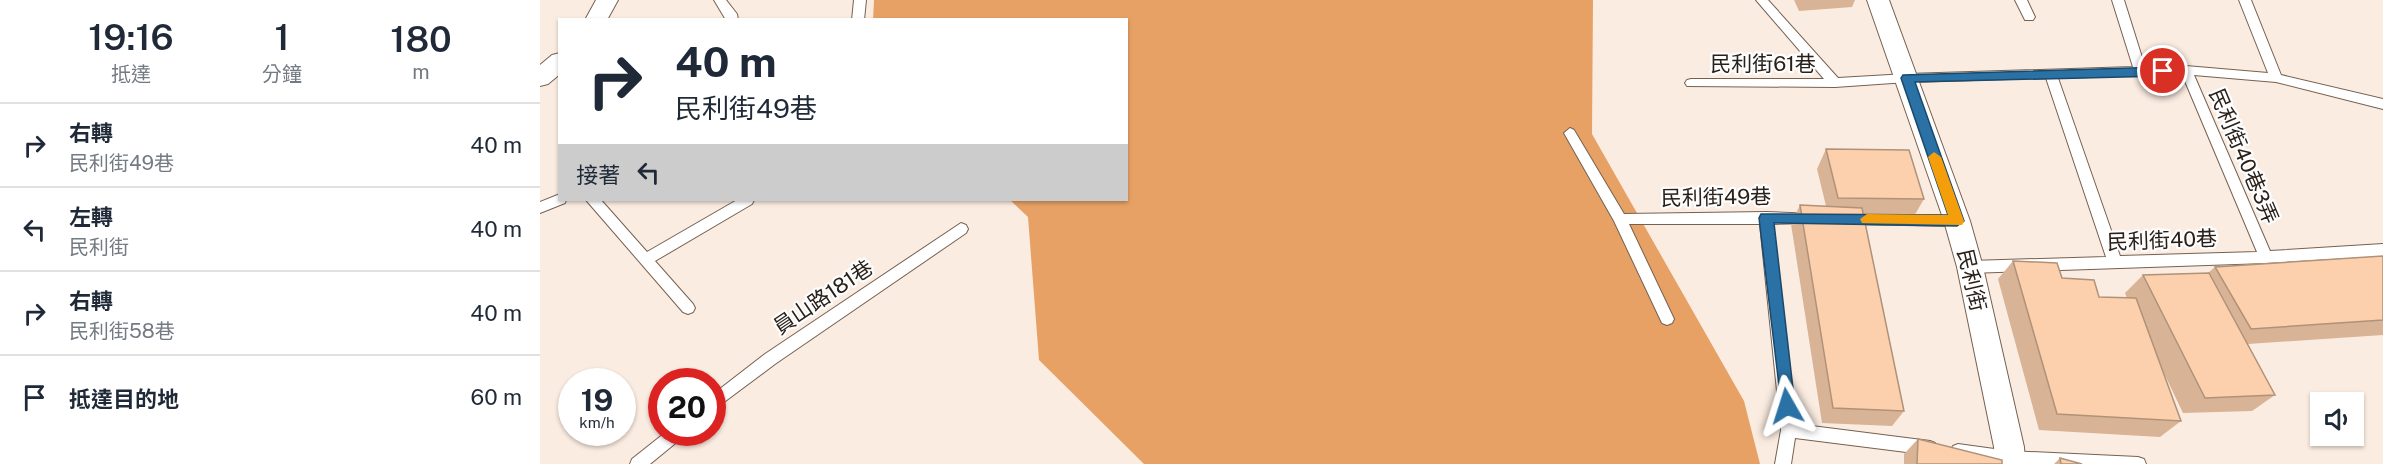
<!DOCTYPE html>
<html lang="zh-TW">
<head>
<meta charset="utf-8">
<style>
  body { margin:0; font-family:"Public Sans","Noto Sans TC",sans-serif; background:#f2f2f3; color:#1f2937; height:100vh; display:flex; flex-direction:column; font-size:22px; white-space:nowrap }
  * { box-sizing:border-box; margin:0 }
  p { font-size:20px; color:#747a83 }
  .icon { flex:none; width:33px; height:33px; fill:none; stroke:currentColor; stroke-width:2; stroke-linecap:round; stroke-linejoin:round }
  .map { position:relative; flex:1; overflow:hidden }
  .sheet { display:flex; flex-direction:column; background:#fff; width:540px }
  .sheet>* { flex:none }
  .hud { position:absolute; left:18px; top:18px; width:570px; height:183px; border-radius:0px; box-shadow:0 2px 4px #0004; background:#fff; color:#1f2937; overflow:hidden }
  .fabs { position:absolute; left:1770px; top:392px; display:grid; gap:12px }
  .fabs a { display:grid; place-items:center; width:54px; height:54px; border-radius:0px; background:#fff; box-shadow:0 2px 4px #0004; font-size:30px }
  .speed { position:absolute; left:18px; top:368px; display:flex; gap:12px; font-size:30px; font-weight:700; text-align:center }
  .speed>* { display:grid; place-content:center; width:78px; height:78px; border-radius:50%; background:#fff; box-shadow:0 2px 4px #0004; line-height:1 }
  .speed small { font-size:15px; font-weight:400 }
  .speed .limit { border:9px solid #d22; background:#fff; color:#111 }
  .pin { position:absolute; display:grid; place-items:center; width:51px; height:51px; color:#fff; margin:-26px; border:3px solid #fff; border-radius:50%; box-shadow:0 2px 6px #0007 }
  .me { position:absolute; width:66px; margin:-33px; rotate:354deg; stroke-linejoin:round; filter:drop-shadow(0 0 4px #0008) }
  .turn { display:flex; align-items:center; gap:21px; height:126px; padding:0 18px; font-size:27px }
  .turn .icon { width:78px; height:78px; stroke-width:2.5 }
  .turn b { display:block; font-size:42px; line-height:51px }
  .then { display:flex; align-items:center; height:57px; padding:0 18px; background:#0003; gap:12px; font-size:22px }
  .eta { display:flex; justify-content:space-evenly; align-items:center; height:102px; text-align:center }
  .eta b { font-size:36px; font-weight:600; line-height:42px }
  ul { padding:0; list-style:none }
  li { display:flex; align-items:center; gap:18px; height:84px; padding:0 18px; border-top:2px solid #e0e1e3 }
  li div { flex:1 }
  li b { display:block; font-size:22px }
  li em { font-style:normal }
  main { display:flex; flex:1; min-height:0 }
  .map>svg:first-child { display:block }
  .forest { fill:#e7a165 }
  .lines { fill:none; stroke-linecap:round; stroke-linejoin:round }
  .lane-casing { stroke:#766150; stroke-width:2 }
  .street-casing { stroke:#766150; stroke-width:2 }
  .lane { fill:#fff; fill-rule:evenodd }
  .street { fill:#fff; fill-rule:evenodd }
  .wall { fill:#d9b395 }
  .building { fill:#fcd0ad; stroke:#b09279; stroke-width:1.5 }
  .route { fill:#2a71a5; stroke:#1b496b; stroke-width:1.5 }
  .slow { fill:#f59e0b }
  .labels { text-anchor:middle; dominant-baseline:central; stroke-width:4.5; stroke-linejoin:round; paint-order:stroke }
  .street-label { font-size:21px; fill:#292019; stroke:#fdfdfd }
</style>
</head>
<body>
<main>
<section class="sheet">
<div class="eta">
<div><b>19:16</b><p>抵達</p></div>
<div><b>1</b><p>分鐘</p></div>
<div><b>180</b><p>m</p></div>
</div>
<ul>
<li><svg class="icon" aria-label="right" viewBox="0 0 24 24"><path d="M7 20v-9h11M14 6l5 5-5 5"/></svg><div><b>右轉</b><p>民利街49巷</p></div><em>40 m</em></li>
<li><svg class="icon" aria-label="left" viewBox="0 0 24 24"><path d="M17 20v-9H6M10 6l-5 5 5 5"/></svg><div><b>左轉</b><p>民利街</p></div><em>40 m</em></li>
<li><svg class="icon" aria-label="right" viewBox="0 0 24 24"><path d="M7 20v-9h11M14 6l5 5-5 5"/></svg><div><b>右轉</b><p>民利街58巷</p></div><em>40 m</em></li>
<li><svg class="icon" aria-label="arrive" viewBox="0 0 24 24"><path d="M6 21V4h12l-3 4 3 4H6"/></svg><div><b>抵達目的地</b></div><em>60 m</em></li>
</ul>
</section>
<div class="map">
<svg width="1843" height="464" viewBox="0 0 1843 464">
  <rect width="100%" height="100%" fill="#fbece1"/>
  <path class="forest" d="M334,0H1053L1052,134L1204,401L1220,464H604L499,360L488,217L470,200H586V20H333Z"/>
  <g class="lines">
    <g class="lane-casing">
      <g id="lane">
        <path d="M174,0H186L197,14L198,20H186Z"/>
        <path d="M314,0H326L324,20H312Z"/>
        <path d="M1216,0H1228L1298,78L1367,74L1593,67L1572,0H1584L1605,67L1646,66L1728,73L1699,0H1711L1741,75L1843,99V109L1736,82L1654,75L1730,251L1843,244V256L1726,263L1430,273L1425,271L1423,267L1425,263L1430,261L1566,257L1506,78L1367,82L1295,87L1147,86L1145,83L1147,80L1151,79H1284ZM1642,74L1717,252L1580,256L1518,78Z"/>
        <path d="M1475,0H1487L1495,17L1493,20H1485Z"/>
        <path d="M1030,128L1034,130L1084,214L1226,212L1276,214L1278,218L1276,222L1271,223L1233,224L1256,424L1390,441L1395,443L1398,448L1395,453L1390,455L1255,438L1251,464H1235L1241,430L1220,224H1089L1134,319L1132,323L1127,325L1122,323L1074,221L1024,133Z"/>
        <path d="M20,194V200H26L25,203L0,213V202Z"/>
        <path d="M46,200H61L107,252L197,200H214L212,204L115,261L153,304L155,308L153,312L148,314L143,312Z"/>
        <path d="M1308,214L1417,216L1422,217L1424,221L1422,225L1417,226L1308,224L1303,223L1301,219L1303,215Z"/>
        <path d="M421,223L426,225L428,229L426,233L235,364L172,411V395L225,354Z"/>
        <path d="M126,432H146L143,437L110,464H90L92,459Z"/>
        <path d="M1418,444L1469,451L1598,457L1604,459L1606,464H1459L1413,456L1410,451L1413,446Z"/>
      </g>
    </g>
    <g class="street-casing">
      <g id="street">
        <path d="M56,0H78L67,20H45Z"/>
        <path d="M1327,0H1349L1430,221L1443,267L1484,447L1485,464H1455L1454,447L1417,267L1404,221Z"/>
        <path d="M20,53V74L8,84L0,86V65L12,55Z"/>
      </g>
    </g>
    <use href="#lane" class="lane"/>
    <use href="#street" class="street"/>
  </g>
  <g class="wall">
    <path d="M1254,0H1315L1312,7L1259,11Z"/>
    <path d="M1286,149L1384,199L1373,218L1324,217L1364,411L1352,426L1282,423L1251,224L1260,205L1286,206L1277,169Z"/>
    <path d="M1843,256V335L1708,344L1735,395L1712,411L1643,413L1622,369L1641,421L1620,437L1499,430L1458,279L1473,261L1522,278L1559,297L1587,298L1585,293L1603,275L1668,273L1675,267Z"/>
    <path d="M1378,439L1462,464H1364V454Z"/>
    <path d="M1520,458L1542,464H1514Z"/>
  </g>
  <g class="building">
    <path d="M1286,149L1369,150L1384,199L1298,198Z"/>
    <path d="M1260,205L1322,208L1364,411L1293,408Z"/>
    <path d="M1843,256V320L1711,329L1675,267Z"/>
    <path d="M1473,261L1517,263L1522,278L1554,280L1559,297L1596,298L1641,421L1517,414Z"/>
    <path d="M1669,273L1735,395L1665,398L1603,275Z"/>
    <path d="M1378,439L1462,460V464H1377Z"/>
    <path d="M1520,458L1542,464H1521Z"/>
  </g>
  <path class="route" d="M1623,67L1629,71L1623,76L1375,82L1424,221L1417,226L1234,223L1255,406L1252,411L1247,413L1242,411L1219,218L1221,214L1408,215L1361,78L1363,75Z"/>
  <path class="slow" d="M1394,152L1401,157L1424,221L1422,225L1322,223L1320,219L1327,214L1408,215L1388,157Z"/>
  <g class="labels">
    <g class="street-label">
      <text x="1223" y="63">民利街61巷</text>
      <text transform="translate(1704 156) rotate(67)">民利街40巷3弄</text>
      <text transform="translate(1176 197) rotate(-1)">民利街49巷</text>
      <text transform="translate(1622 240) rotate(-2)">民利街40巷</text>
      <text transform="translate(1432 280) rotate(77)">民利街</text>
      <text transform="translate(283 297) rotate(-34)">員山路181巷</text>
    </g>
  </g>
</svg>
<div class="fabs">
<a><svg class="icon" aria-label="sound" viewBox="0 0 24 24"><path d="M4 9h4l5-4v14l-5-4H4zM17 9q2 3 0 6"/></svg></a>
</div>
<div class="speed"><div>19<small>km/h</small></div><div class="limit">20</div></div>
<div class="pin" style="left:1623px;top:71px;background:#d93025"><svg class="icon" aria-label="arrive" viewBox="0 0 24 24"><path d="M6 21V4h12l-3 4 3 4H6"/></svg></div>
<svg class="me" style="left:1247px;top:406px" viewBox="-20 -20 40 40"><path d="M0-17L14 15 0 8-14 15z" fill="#2a71a5" stroke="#fff" stroke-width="4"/></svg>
<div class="hud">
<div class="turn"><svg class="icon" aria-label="right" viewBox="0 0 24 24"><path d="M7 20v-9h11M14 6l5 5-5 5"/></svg><div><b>40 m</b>民利街49巷</div></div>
<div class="then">接著<svg class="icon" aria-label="left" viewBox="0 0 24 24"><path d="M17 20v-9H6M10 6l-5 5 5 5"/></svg></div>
</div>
</div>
</main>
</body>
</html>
